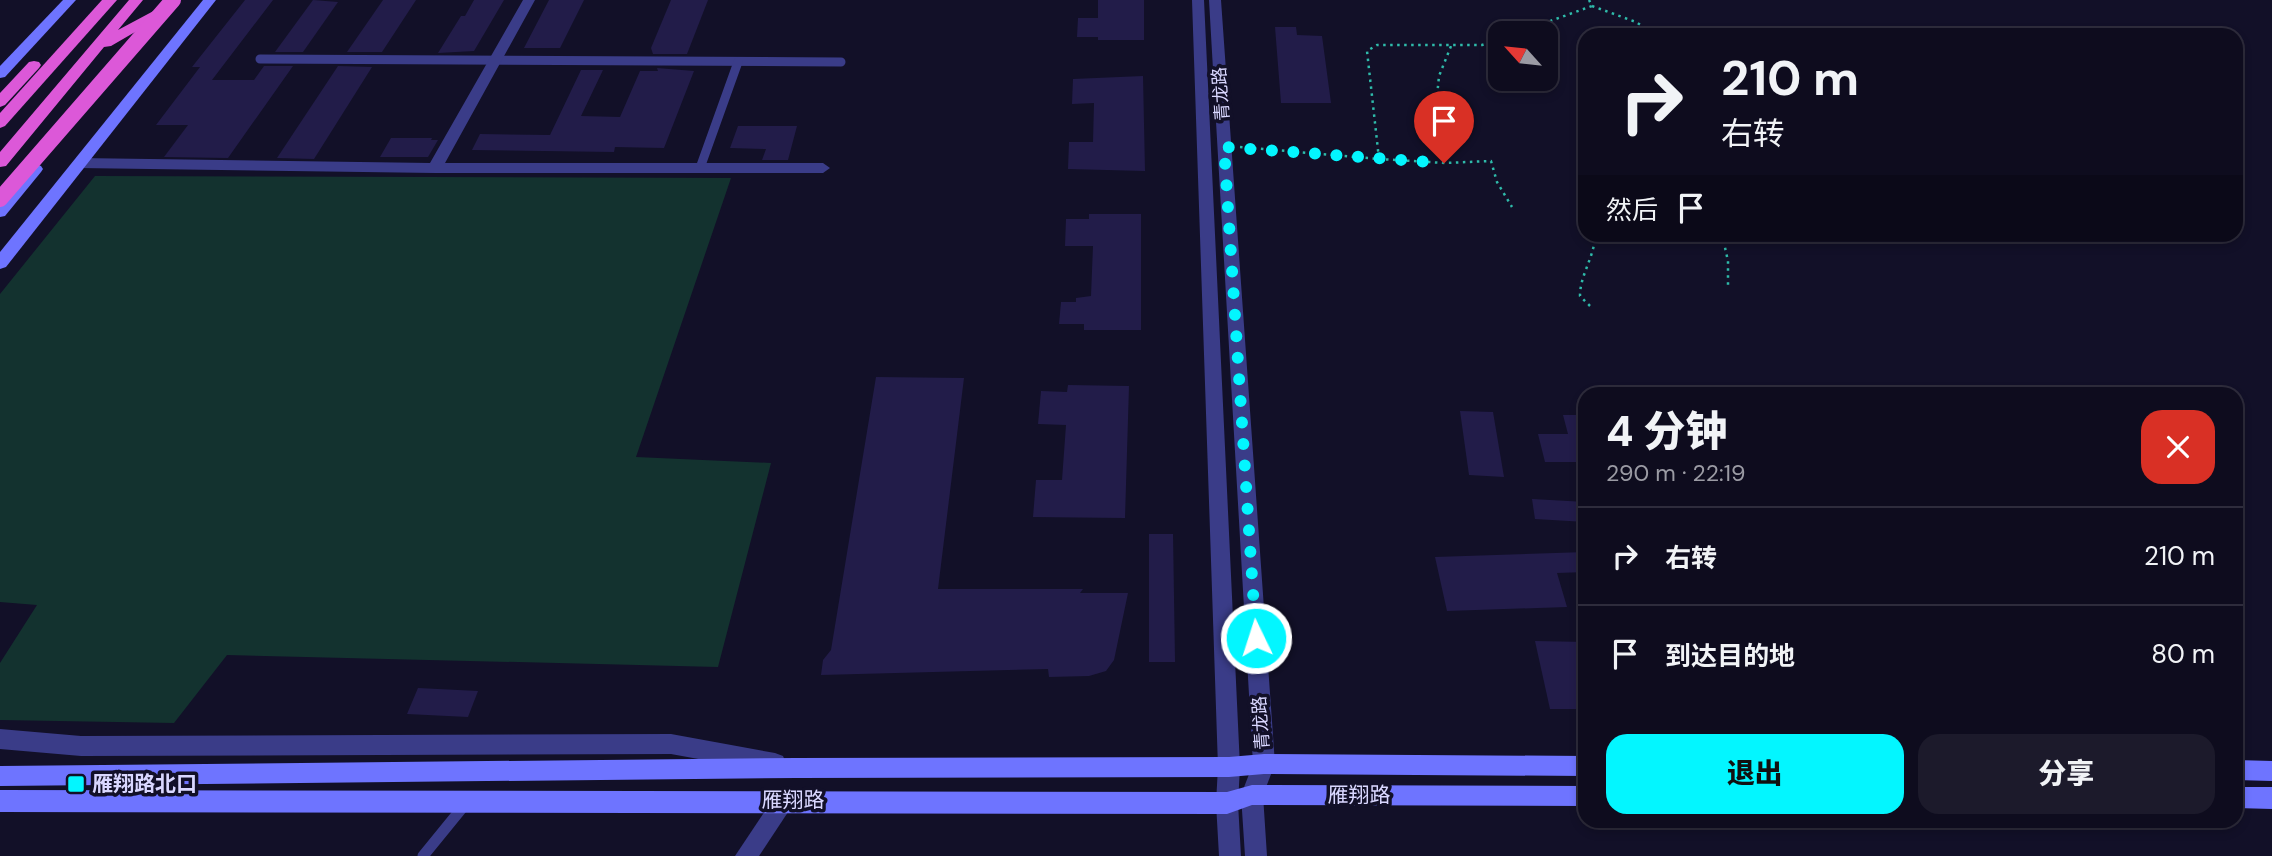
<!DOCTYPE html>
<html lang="zh">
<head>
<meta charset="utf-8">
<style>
  body { margin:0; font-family:"DM Sans","Noto Sans SC",sans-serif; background:#1c1a2b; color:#f1f3f6; height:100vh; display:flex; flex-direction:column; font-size:26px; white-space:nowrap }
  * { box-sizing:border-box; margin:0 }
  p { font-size:23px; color:#9b9ba4 }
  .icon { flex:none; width:38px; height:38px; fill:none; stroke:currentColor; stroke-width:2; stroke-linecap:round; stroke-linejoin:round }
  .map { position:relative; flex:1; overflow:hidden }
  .side { position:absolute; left:1578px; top:387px; width:665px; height:441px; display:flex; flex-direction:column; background:#0e0c1e; border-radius:21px; box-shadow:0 4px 10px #0003,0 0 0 2px #2e2c3c }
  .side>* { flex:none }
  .top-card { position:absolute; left:1578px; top:28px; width:665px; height:214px; border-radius:21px; box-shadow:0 4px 10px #0003,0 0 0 2px #2e2c3c; background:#0e0c1e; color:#f1f3f6; overflow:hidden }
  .needle { width:46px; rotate:297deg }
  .tools { position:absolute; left:1488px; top:21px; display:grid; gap:14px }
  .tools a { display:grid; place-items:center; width:70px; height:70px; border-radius:14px; background:#0e0c1e; box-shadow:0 4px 10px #0003,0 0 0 2px #2e2c3c; font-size:35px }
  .pin { position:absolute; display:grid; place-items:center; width:60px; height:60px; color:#fff; margin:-72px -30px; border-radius:50% 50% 50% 0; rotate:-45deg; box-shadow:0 0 7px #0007 }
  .pin .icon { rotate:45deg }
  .me { position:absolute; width:77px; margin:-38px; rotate:356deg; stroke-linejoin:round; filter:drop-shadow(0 0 5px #0008) }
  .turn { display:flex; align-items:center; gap:24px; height:147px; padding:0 28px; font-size:32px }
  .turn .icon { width:91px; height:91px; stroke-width:2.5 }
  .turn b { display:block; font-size:49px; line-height:60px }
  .then { display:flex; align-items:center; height:66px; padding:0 28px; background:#0003; gap:14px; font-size:26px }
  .round { display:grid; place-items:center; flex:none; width:74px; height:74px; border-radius:21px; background:#1c1a2b }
  .summary { display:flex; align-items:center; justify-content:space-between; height:119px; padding:0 28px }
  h1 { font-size:42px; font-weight:800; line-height:52px }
  .button { display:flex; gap:14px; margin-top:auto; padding:14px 28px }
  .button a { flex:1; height:80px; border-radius:21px; background:#03f6ff; color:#111; font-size:28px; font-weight:800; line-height:80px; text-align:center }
  .button a+a { background:#1c1a2b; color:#f1f3f6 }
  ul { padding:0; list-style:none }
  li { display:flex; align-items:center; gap:21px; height:98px; padding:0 28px; border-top:2px solid #2e2c3c }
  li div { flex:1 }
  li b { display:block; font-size:26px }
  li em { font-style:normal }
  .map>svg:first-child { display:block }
  .green { fill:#13322f }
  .building { fill:#221c49 }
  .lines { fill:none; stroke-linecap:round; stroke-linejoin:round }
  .path { stroke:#2fbbaa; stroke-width:2.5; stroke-dasharray:2.5 4.5; stroke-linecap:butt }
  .service-far1 { stroke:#3a3c88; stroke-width:9 }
  .service { stroke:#3a3c88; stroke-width:11 }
  .minor { fill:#3a3c88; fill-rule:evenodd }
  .tertiary { fill:#3a3c88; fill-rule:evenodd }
  .secondary { fill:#6e74ff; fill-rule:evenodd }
  .trunk { fill:#dc58d8; fill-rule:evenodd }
  .trunk-bridge { stroke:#dc58d8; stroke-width:16 }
  .route { stroke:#03f6ff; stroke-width:12; stroke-dasharray:0 21.6 }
  .poi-dot { fill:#03f6ff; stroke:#121028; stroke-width:2.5 }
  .labels { text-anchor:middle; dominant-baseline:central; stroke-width:7; stroke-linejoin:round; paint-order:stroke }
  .street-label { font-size:18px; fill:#d9d7ff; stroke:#121028 }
  .near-poi-label { font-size:21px; font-weight:bold; fill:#d9d7ff; stroke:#121028; text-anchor:start }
  .near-street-label { font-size:21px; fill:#d9d7ff; stroke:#121028 }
</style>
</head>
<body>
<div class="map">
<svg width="2272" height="856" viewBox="0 0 2272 856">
  <rect width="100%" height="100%" fill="#121028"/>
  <path class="green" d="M95,176L731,178L636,457L771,463L718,667L227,655L174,723L0,720V663L37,605L0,602V294Z"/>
  <g class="building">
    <path d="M245,0H273L212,80H254L264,66H293L228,158L164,157L188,125H156L200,67H192Z"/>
    <path d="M313,0L338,2L303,52H275Z"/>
    <path d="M383,0H416L382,52H347Z"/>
    <path d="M474,0H504L474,51L438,53L461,16H465Z"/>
    <path d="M549,0H584L560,48H524Z"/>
    <path d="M671,0H708L687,54H653L651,48Z"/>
    <path d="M1098,0H1144V40H1098V37H1077L1078,18H1098Z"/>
    <path d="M1275,27H1296L1297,35L1322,36L1331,103H1281Z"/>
    <path d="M338,66L372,67L314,159L277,158Z"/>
    <path d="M657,68L694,71L664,148L615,147L614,152L472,150L480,134L550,135L581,70H603L581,116L620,117L640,71H658Z"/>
    <path d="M1143,76L1145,171L1068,169L1069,142H1093L1094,103L1072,104L1073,79Z"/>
    <path d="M738,126H797L788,160H762L766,149L730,148Z"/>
    <path d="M391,138H432L431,140H438L428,157H380Z"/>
    <path d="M1089,214H1141V330H1084V324H1059L1061,302H1076V298L1091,296L1093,246H1065L1066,219H1089Z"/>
    <path d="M876,377L964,378L938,589H1083L1080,593H1128L1114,660L1106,671L1089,676L1049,677L1048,669L821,675L823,660L831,650Z"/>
    <path d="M1068,385L1129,386L1125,518L1033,517L1036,480H1062L1066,425L1038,424L1041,391L1067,392Z"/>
    <path d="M1460,411L1493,412L1504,477L1469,475Z"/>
    <path d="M1563,415H1586V476L1581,477L1576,462H1545L1538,434H1568Z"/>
    <path d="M1532,499L1586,502V522L1535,519Z"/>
    <path d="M1149,534H1173L1175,662H1149Z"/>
    <path d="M1586,552V572L1557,573L1567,607L1447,611L1435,557Z"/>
    <path d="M1535,641L1586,642V709H1550Z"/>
    <path d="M418,688L478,691L468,717L407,714Z"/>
  </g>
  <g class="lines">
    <g class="path">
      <path d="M1592,6L1636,22L1656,35"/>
      <path d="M1517,33L1592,6L1589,0"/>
      <path d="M1430,122L1436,107L1439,76L1451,46"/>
      <path d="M1240,147L1379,159L1367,51L1377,45H1482L1500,39"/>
      <path d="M1379,159L1445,163L1491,161L1497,182L1512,207"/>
      <path d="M1722,234L1728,261V286"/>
      <path d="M1590,306L1580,296C1580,274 1595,257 1595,234"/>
    </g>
    <g class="service-far1">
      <path d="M260,59L841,62"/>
      <path d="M700,168L738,62"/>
    </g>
    <path class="service" d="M423,856L467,802"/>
    <g class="minor">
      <path d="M523,0H535L445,163H823L830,168L823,173H435L79,168L72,163L79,158L430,163Z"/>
      <path d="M0,729L81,736L671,734L775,753L783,756L786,763L783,770L775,773L671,754L81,756L0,749Z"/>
      <path d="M785,789L793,793L796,800L759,856H735L777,793Z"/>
    </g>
    <g class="tertiary">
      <path d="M1192,0H1204L1240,767L1238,803L1241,856H1219L1216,803L1218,767Z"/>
      <path d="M1209,0H1221L1275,764L1263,795L1267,856H1245L1241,795L1253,764Z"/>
    </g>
    <g class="secondary">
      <path d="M63,0H76L5,77L0,78V66Z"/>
      <path d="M203,0H216L6,267L0,269V252Z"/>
      <path d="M36,164L41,166L43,169L41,172L5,216L0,217V202L31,166Z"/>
      <path d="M1264,754L1586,756V776L1264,774L1229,777L796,778L0,786V766L796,758L1229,757Z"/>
      <path d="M2236,760L2272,761V781L2236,780Z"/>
      <path d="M1252,785L1586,786V806L1252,805L1227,814L0,812V790L1227,792Z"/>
      <path d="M2236,787H2272V809L2236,808Z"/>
    </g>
    <g class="trunk">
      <path d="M102,0H117L5,126L0,128V113Z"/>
      <path d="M129,0H143L118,30L161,7L166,6L173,10L111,46L104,47L6,166L0,167V152Z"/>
      <path d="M34,61L39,62L41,65L39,68L5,105L0,107V93L29,62Z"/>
    </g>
    <path class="trunk-bridge" d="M0,199L173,0"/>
  </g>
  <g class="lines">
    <path class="route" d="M1256,638L1224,147L1444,163"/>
  </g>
  <rect class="poi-dot" x="67" y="775" width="18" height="18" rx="3.5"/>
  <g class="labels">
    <g class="street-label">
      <text transform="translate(1221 94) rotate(-94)">青龙路</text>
      <text transform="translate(1261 723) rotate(-94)">青龙路</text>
    </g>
    <g class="near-poi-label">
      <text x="92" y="784">雁翔路北口</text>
    </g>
    <g class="near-street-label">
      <text x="1359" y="795">雁翔路</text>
      <text x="793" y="800">雁翔路</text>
    </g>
  </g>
</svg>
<div class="tools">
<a><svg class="needle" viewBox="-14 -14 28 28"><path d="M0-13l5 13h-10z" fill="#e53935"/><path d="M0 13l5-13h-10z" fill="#9b9ba4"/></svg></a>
</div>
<div class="pin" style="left:1444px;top:163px;background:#d93025"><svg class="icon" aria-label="arrive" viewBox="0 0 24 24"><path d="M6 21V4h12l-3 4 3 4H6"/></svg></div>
<svg class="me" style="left:1256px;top:638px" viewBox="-20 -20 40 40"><circle r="17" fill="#03f6ff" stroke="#fff" stroke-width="3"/><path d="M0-11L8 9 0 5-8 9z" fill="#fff"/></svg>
<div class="top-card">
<div class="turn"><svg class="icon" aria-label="right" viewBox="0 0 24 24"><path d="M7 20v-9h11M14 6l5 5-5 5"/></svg><div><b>210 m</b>右转</div></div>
<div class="then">然后<svg class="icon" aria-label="arrive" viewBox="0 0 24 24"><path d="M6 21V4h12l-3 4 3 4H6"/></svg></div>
</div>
<section class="side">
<div class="summary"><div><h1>4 分钟</h1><p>290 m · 22:19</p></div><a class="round" style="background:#d93025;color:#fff"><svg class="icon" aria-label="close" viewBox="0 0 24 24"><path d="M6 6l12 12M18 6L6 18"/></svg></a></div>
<ul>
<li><svg class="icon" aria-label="right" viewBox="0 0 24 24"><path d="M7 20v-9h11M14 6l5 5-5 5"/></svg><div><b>右转</b></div><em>210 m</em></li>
<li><svg class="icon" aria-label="arrive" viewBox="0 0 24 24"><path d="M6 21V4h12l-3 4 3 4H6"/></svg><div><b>到达目的地</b></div><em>80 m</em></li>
</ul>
<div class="button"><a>退出</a><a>分享</a></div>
</section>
</div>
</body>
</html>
